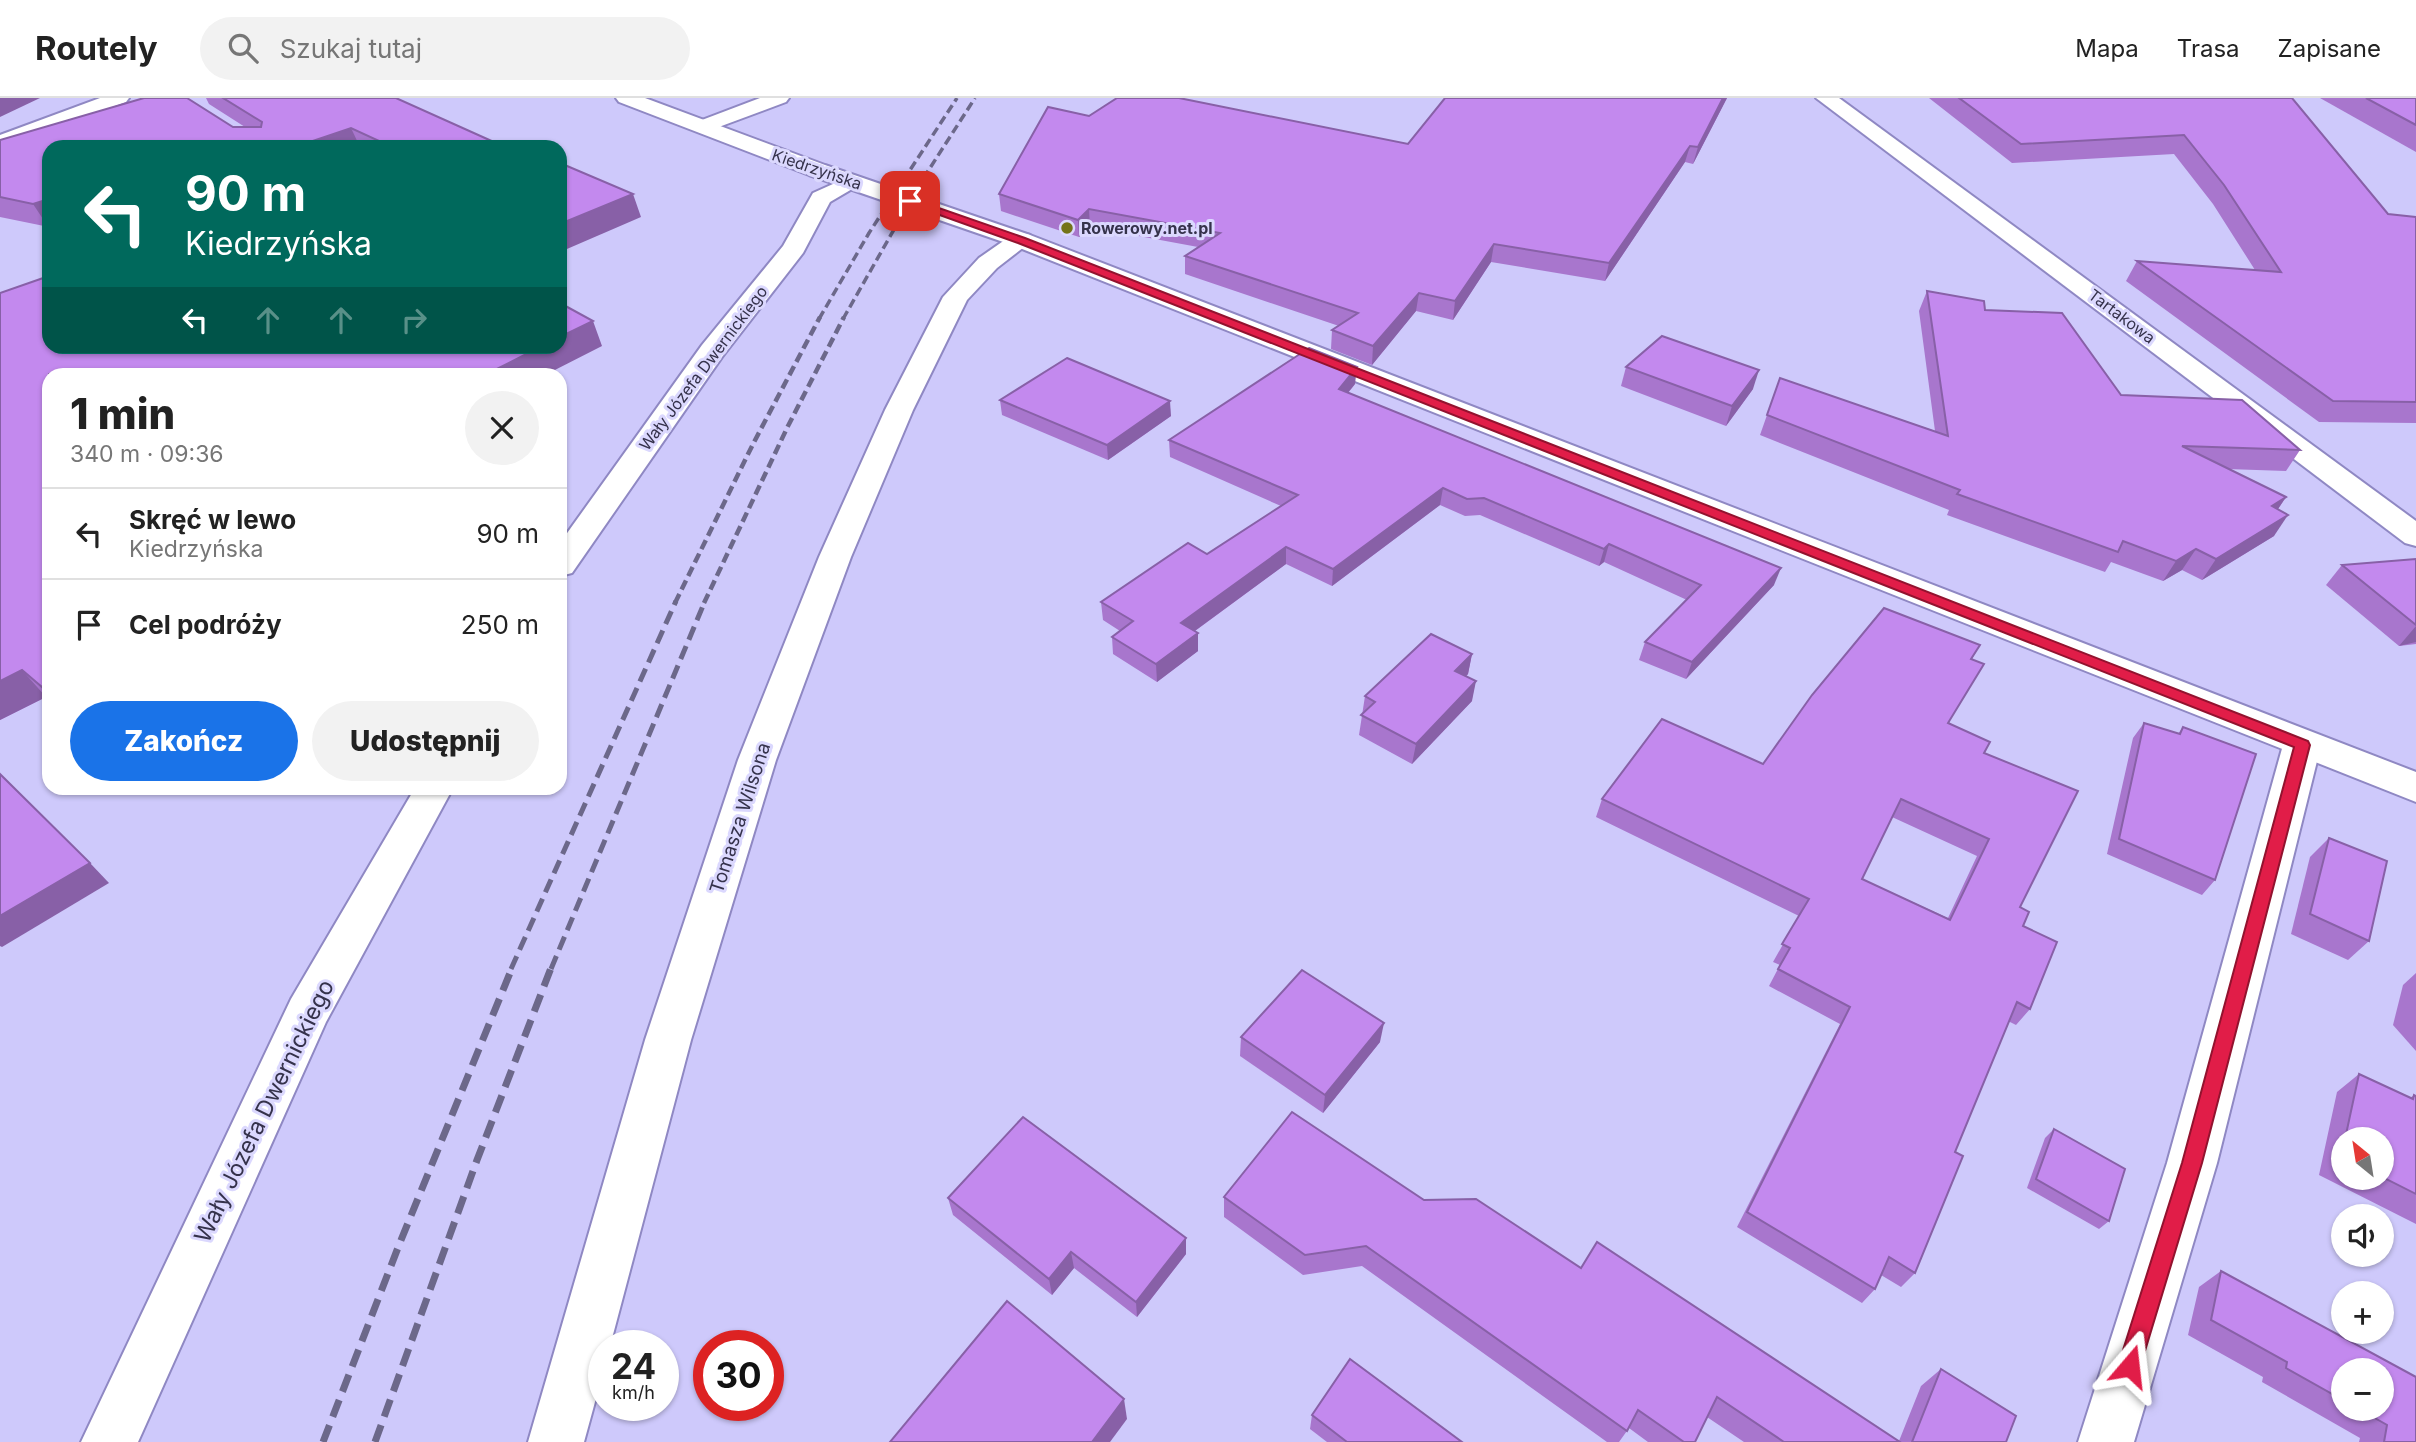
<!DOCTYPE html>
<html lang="pl">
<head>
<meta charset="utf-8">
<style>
  body { margin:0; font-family:Inter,sans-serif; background:#f2f2f2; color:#222; height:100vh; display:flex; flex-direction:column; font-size:26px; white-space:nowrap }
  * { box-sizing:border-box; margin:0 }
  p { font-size:23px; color:#767676 }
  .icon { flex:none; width:38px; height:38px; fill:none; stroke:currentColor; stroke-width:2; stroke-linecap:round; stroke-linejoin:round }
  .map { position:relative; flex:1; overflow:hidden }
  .panel { position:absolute; left:42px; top:270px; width:525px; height:427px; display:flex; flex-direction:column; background:#fff; border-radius:21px; box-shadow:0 2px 5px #0004 }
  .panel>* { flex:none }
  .top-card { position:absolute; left:42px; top:42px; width:525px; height:214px; border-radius:21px; box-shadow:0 2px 5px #0004; background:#00695c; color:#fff; overflow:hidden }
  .needle { width:46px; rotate:330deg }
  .buttons { position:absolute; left:2331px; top:1029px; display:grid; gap:14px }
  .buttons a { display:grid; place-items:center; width:63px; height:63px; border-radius:50%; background:#fff; box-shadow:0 2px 5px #0004; font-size:35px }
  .speed { position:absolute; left:588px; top:1232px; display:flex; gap:14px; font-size:35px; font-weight:700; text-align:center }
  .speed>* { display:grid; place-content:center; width:91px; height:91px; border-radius:50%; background:#fff; box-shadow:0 2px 5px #0004; line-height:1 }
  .speed small { font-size:18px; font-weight:400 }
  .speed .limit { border:10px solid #d22; background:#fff; color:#111 }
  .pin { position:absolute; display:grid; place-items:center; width:60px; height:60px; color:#fff; margin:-30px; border-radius:14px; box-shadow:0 4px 10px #0006 }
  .me { position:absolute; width:77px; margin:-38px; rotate:17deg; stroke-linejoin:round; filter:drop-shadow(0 0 5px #0008) }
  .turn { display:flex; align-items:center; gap:24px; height:147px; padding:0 28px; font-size:32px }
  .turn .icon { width:91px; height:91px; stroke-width:2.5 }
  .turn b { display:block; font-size:49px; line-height:60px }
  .lanes { display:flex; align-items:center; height:66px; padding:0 28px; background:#0003; justify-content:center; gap:35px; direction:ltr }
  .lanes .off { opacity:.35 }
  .round { display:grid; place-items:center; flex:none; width:74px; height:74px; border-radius:37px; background:#f2f2f2 }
  .overview { display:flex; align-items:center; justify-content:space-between; height:119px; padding:0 28px }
  h1 { font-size:42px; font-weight:800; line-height:52px }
  .cta { display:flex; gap:14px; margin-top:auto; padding:14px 28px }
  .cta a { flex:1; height:80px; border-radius:42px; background:#1a73e8; color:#fff; font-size:28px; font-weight:800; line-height:80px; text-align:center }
  .cta a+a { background:#f2f2f2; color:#222 }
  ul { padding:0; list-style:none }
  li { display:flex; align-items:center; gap:21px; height:91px; padding:0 28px; border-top:2px solid #e0e0e0 }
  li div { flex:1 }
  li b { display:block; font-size:26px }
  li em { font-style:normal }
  header { display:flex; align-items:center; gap:42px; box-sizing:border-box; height:98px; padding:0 35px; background:#fff; border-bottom:2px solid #e0e0e0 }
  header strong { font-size:33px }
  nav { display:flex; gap:38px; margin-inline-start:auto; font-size:24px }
  .search { width:490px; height:63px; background:#f2f2f2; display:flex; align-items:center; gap:18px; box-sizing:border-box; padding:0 24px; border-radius:38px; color:#767676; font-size:26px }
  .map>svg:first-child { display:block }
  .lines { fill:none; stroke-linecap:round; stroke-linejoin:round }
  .minor-casing { stroke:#8f88c3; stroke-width:4 }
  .tertiary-casing { stroke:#8f88c3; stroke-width:4 }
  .minor { fill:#fff; fill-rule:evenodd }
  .tertiary { fill:#fff; fill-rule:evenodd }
  .rail-far3 { stroke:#6c688a; stroke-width:3.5; stroke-dasharray:9 4.5; stroke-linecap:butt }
  .rail-far2 { stroke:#6c688a; stroke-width:4.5; stroke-dasharray:10 5; stroke-linecap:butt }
  .rail-far1 { stroke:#6c688a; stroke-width:5; stroke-dasharray:14 7; stroke-linecap:butt }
  .rail { stroke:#6c688a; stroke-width:7; stroke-dasharray:18 9; stroke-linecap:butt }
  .wall { fill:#a876cd; fill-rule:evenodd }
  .shaded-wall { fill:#8860a7 }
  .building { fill:#c389ee; stroke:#8860a7; stroke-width:2; fill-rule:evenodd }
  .route { fill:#e11d48; stroke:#92132f; stroke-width:2 }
  .poi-dot { fill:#747419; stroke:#dbd8fe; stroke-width:2.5 }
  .labels { text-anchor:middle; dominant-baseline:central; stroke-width:6; stroke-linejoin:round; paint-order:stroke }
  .far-street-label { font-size:16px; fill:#35324b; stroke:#dbd8fe }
  .far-poi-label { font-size:16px; font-weight:bold; fill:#35324b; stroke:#dbd8fe; text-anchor:start }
  .street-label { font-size:19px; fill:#35324b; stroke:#dbd8fe }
  .near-street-label { font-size:23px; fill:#35324b; stroke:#dbd8fe }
</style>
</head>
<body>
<header>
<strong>Routely</strong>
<div class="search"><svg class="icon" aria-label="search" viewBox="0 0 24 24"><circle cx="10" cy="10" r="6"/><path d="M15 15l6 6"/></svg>Szukaj tutaj</div>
<nav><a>Mapa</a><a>Trasa</a><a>Zapisane</a></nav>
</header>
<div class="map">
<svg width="2416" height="1344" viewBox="0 0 2416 1344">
  <rect width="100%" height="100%" fill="#cec9fb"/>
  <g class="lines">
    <g class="minor-casing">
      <g id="minor">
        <path d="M100,0H129L126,4L0,50V37Z"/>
        <path d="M760,0H789L786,4L708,33L701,35L690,29L694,25Z"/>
        <path d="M1816,0H1839L2416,423V448L2405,445Z"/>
        <path d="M853,77L864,84L830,104L803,155L722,259L572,475L560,478V445L702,247L783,148L813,95Z"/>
        <path d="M1021,135L1030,137L1033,142L997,170L967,202L913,312L851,459L776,662L691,942L610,1248H604V1271L584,1344H528L645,942L738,662L819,459L885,312L943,199L979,160L1012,137Z"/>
        <path d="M2302,633L2315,637L2321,647L2217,1065L2134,1344H2078L2167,1065L2283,647L2289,637Z"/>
        <path d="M415,690H453L326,924L138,1344H81L291,901Z"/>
      </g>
    </g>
    <g class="tertiary-casing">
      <path id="tertiary" d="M616,0H645L825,67L1030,137L2416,674V704L1012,147L809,77L619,4Z"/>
    </g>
    <use href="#minor" class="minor"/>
    <use href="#tertiary" class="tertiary"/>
    <g class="rail-far3">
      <path d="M819,221L869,135L957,0"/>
      <path d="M843,221L921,84L975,0"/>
    </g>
    <g class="rail-far2">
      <path d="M675,505L753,346L820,219"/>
      <path d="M704,505L788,328L844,219"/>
    </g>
    <g class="rail-far1">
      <path d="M511,871L676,503"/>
      <path d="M551,871L705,503"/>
    </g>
    <g class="rail">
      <path d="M323,1344L399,1147L512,870"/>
      <path d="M375,1344L477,1062L551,870"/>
    </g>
  </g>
  <g class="wall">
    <path d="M206,0H396L505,49H49V129L0,119V42L245,29L209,6Z"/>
    <path d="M1727,0L1693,66L1685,64L1605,183L1491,164L1453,222L1416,213L1372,267L1331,251L1332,232L1339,228L1185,176V158L1198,149L1090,129L1079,139L1001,113L999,96L1089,18L1408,46Z"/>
    <path d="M1929,0H2292L2388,116L2416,119V325L2319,324L2126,183L2137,163L2255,172L2213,106L2174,56L2012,65Z"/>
    <path d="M2320,0H2416V54Z"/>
    <path d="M1927,193L1985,212L2121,297L2300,352L2286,373L2227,371L2286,399L2278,411L2274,438L2202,482L2182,472L2163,483L2111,464L2105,474L1947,417L1949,412L1760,337L1780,280L1935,333L1919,213Z"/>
    <path d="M0,195L49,248H602L49,276V602L46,599L0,622Z"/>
    <path d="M1626,269L1753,291L1726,328L1621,288Z"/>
    <path d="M1355,286L1348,295L1774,487L1686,581L1639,562L1645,544L1687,502L1604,464L1599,468L1480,417L1465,418L1440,407L1332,488L1286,466L1195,533L1198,553L1157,584L1113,556L1112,539L1120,533L1103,522L1101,504L1207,456L1281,408L1170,359L1169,342Z"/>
    <path d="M1000,302L1171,318L1108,362L1002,317Z"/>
    <path d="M2416,461V546L2399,548L2326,487L2342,467Z"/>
    <path d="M1980,547L1972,561L1949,625L1984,655L2020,809L2030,911L2016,927L2008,923L1955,1054L1915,1175L1901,1189L1881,1177L1875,1191L1862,1205L1737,1129L1840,926L1769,888L1780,867L1773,864L1799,818L1596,719L1602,701L1763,666ZM1892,719L1977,758L1948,820L1862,781Z"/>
    <path d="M1472,556L1468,576L1466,578L1472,603L1412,666L1359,637L1365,598Z"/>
    <path d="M2144,625L2178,636L2183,629L2215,782L2202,797L2107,756L2133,640Z"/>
    <path d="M2329,740L2369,843L2348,862L2291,836L2310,759Z"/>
    <path d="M2416,875V953L2393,927L2403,887Z"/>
    <path d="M1241,939L1380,944L1323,1015L1240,958Z"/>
    <path d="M2359,976L2410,1000L2414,997L2416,998V1126L2319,1077L2337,994ZM2343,1041H2382V1080H2343Z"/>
    <path d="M2054,1031L2109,1123L2099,1131L2027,1090L2045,1040Z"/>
    <path d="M1224,1099L1424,1102L1581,1170L1899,1343L1921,1288L1941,1271L2006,1344H1744L1707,1319L1695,1344H1648L1629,1330L1619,1344H1607L1362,1168L1303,1177L1224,1119Z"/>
    <path d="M948,1100L1186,1140V1156L1137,1219L1074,1170L1052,1197L953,1117Z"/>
    <path d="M2221,1173L2416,1279V1344H2359L2360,1340L2262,1284L2263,1279L2188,1237L2199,1189ZM2343,1272H2382V1311H2343Z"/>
    <path d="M1312,1317L1462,1344H1327L1310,1331Z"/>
  </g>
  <g class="shaded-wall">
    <path d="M0,0H40L0,19Z"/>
    <path d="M1723,0H1727L1693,66L1698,49Z"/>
    <path d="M351,30L360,49H295Z"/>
    <path d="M1690,48L1685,64L1605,183L1609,165Z"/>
    <path d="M633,96L641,119L560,154V126Z"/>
    <path d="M49,101V130L33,106Z"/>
    <path d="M1089,111L1090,129L1079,139L1078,122Z"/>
    <path d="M1494,146L1491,164L1453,222L1455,203Z"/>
    <path d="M1419,195L1416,213L1372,267L1373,248Z"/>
    <path d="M593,223L602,248L547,276H487L542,248H560V239Z"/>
    <path d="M1357,269L1355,286L1337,308L1339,291Z"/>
    <path d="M1759,272L1753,291L1726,328L1732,308Z"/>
    <path d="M1170,303L1171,318L1108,362L1107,347Z"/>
    <path d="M1443,390L1440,407L1332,488L1333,471Z"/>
    <path d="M2286,399L2272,420V408Z"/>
    <path d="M2288,417L2274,438L2202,482L2216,461Z"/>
    <path d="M1609,446L1604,464L1599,468L1604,451Z"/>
    <path d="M1286,449V466L1181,543V525Z"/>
    <path d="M2196,451L2182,472L2163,483L2176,463Z"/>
    <path d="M1781,470L1774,487L1686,581L1692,564Z"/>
    <path d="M2416,528V544L2399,548Z"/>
    <path d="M1198,535V553L1157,584L1156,566Z"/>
    <path d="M1472,556L1468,576L1452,593L1455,573Z"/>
    <path d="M22,572L46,599L0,622V583Z"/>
    <path d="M1476,583L1472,603L1412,666L1416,646Z"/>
    <path d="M90,765L109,785L2,849L0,848V818Z"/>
    <path d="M1384,925L1380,944L1323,1015L1325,997Z"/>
    <path d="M1186,1140V1156L1137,1219L1136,1204Z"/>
    <path d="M1071,1154L1074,1170L1052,1197L1049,1181Z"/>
    <path d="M1124,1301L1127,1321L1110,1344H1092Z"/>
  </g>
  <g class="building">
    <path d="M144,0H187L233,29H261L262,24L223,0H396L505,49H392L351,30L295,49H49V101L33,106L0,99V42Z"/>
    <path d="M1117,0H1179L1408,46L1445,0H1723L1698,49L1690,48L1609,165L1494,146L1455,203L1419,195L1373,248L1332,232L1358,215L1185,158L1220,135L1089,111L1078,122L999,96L1048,9L1089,18Z"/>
    <path d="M1959,0H2292L2388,116L2416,119V304L2333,303L2137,163L2281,174L2224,87L2184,37L2021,46Z"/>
    <path d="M2366,0H2416V27Z"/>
    <path d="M560,65L633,96L560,126Z"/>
    <path d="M49,178V248H542L487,276H49V595L22,572L0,583V195Z"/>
    <path d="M1927,193L1984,203L1985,212L2062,215L2121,297L2242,302L2300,352L2182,348L2286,399L2272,408L2288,417L2216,461L2196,451L2176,463L2123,443L2118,454L1957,396L1960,392L1767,317L1780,280L1948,338Z"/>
    <path d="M560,205L593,223L560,239Z"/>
    <path d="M1662,238L1759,272L1732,308L1626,269Z"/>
    <path d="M1309,250L1357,269L1339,291L1781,470L1692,564L1645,544L1701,487L1609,446L1604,451L1484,400L1467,401L1443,390L1333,471L1286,449L1181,525L1198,535L1156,566L1112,539L1133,523L1101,504L1188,445L1207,456L1298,397L1169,342Z"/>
    <path d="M1067,260L1170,303L1107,347L1000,302Z"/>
    <path d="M2416,461V527L2342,467Z"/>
    <path d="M1884,510L1980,547L1971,561L1984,566L1948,625L1990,644L1984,655L2078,693L2020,809L2029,814L2023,828L2057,844L2030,911L2017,904L1955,1054L1963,1058L1915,1175L1889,1159L1875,1191L1747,1114L1850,909L1778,871L1790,850L1782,846L1809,801L1602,701L1662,621L1763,666L1812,597ZM1901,701L1989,741L1950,822L1862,781Z"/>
    <path d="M1431,536L1472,556L1455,573L1476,583L1416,646L1361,617L1375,604L1365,598Z"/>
    <path d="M2144,625L2180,636L2183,629L2256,656L2215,782L2119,741Z"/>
    <path d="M0,676L90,765L0,818Z"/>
    <path d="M2329,740L2387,763L2369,843L2310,816Z"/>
    <path d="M1302,872L1384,925L1325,997L1241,939Z"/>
    <path d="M2359,976L2413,1001L2414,997L2416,998V1096L2382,1079V1041H2345Z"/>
    <path d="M1292,1014L1424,1102L1476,1101L1581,1170L1597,1144L1900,1344H1784L1717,1299L1695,1344H1684L1638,1312L1627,1333L1366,1148L1305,1157L1224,1099Z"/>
    <path d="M1023,1019L1186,1140L1136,1204L1071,1154L1049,1181L948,1100Z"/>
    <path d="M2054,1031L2125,1071L2109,1123L2036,1081Z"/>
    <path d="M2221,1173L2416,1279V1344H2384L2387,1327L2359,1311H2382V1272H2343V1302L2286,1270L2287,1264L2211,1222Z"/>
    <path d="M1007,1203L1124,1301L1092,1344H890Z"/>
    <path d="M1350,1261L1462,1344H1347L1312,1317Z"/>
    <path d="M1941,1271L2016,1318L2006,1344H1912Z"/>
  </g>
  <path class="route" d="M910,100L1025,140L2308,643L2310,647L2202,1065L2138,1276L2130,1279L2122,1276L2118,1268L2182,1065L2294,649L1018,145L906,105Z"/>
  <circle class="poi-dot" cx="1067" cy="130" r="7"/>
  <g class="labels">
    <g class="far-street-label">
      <text transform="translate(817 71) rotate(19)">Kiedrzyńska</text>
      <text transform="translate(2122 218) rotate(37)">Tartakowa</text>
      <text transform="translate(703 270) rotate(-53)">Wały Józefa Dwernickiego</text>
    </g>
    <g class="far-poi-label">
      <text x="1081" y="130">Rowerowy.net.pl</text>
    </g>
    <g class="street-label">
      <text transform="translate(740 720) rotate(-72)">Tomasza Wilsona</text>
    </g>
    <g class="near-street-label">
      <text transform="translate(264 1013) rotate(-64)">Wały Józefa Dwernickiego</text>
    </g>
  </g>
</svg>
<div class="buttons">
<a><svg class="needle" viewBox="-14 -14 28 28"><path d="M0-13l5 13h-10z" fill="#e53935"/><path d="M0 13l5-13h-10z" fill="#767676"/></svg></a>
<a><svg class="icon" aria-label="sound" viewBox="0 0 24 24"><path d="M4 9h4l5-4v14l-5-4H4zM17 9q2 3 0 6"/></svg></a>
<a>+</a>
<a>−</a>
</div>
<div class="speed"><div>24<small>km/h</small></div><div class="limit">30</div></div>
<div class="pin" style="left:910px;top:103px;background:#d93025"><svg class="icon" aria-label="arrive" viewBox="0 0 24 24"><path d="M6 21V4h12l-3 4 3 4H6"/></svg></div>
<svg class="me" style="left:2130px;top:1268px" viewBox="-20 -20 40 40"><path d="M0-17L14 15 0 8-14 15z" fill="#e11d48" stroke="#fff" stroke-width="4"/></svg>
<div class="top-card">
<div class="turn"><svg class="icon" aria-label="left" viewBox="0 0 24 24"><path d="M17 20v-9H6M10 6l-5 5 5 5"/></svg><div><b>90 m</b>Kiedrzyńska</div></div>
<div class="lanes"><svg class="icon" aria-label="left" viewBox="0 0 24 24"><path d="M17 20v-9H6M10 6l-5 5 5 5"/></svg><svg class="icon off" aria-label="ahead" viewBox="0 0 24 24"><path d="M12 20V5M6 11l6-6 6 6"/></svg><svg class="icon off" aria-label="ahead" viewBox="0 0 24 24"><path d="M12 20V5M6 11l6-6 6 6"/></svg><svg class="icon off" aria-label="right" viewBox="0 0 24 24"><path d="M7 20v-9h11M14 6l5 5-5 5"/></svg></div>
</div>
<section class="panel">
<div class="overview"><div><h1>1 min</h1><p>340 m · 09:36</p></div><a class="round"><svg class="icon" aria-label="close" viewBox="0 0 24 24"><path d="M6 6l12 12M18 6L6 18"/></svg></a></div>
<ul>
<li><svg class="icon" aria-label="left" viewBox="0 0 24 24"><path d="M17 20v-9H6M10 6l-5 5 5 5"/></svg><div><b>Skręć w lewo</b><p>Kiedrzyńska</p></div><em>90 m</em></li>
<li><svg class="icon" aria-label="arrive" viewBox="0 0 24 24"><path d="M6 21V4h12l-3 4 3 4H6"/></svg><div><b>Cel podróży</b></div><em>250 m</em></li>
</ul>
<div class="cta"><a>Zakończ</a><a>Udostępnij</a></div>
</section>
</div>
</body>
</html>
